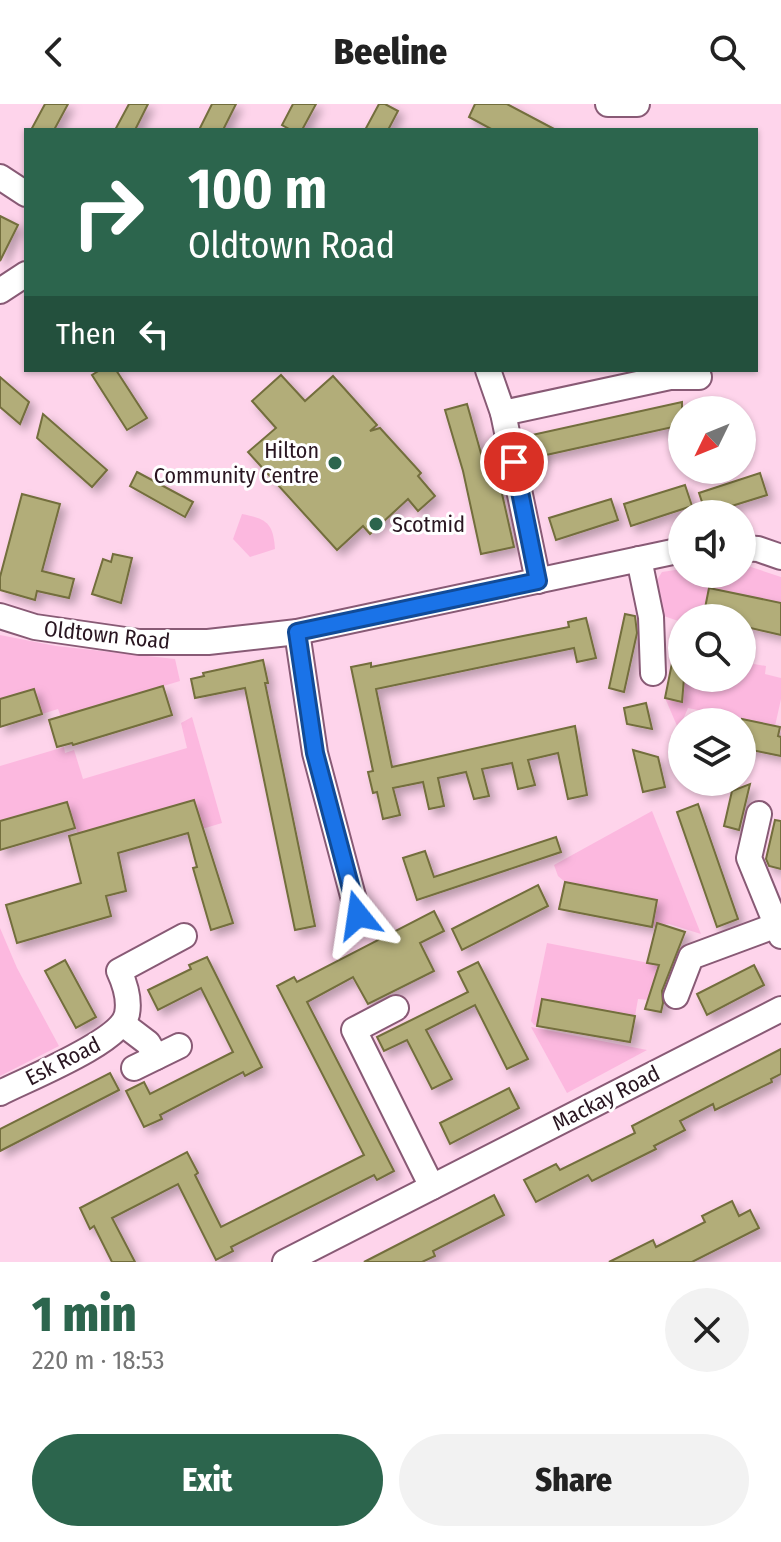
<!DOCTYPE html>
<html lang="en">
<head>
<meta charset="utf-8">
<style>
  body { margin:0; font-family:"Fira Sans Condensed",sans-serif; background:#f2f2f2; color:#222; height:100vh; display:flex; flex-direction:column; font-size:30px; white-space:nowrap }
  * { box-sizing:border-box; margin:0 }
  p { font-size:26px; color:#767676 }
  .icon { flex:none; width:44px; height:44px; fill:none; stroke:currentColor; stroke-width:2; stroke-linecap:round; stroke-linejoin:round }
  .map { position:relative; height:1158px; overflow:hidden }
  .details { display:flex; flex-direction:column; background:#fff; flex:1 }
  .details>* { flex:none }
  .banner { position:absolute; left:24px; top:24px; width:734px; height:244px; border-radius:0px; box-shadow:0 2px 6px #0004; background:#2c654d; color:#fff; overflow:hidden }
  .needle { width:52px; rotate:227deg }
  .buttons { position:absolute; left:668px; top:292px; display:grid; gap:16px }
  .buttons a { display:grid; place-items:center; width:88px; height:88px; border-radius:50%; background:#fff; box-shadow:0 2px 6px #0004; font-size:40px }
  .pin { position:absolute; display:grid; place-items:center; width:68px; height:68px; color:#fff; margin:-34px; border:4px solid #fff; border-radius:50%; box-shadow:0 2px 8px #0007 }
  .me { position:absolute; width:88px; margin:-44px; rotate:345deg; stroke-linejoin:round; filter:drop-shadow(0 0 6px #0008) }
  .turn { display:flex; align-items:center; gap:28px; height:168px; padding:0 32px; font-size:36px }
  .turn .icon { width:104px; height:104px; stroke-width:2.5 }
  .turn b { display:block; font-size:56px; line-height:68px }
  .then { display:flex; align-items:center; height:76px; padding:0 32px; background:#0003; gap:16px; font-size:30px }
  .round { display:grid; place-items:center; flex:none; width:84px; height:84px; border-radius:42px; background:#f2f2f2 }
  .overview { display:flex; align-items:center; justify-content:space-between; height:136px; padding:0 32px }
  h1 { font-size:48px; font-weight:800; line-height:60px; color:#2c654d }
  .action { display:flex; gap:16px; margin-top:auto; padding:16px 32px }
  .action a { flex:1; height:92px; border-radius:48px; background:#2c654d; color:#fff; font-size:32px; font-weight:800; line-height:92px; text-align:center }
  .action a+a { background:#f2f2f2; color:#222 }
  header { display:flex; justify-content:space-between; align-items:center; height:104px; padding:0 32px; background:#fff; font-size:36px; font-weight:800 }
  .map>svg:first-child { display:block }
  .green { fill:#fcb8df }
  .building { fill:#b2ad79; stroke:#736e3c; stroke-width:2; filter:url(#shadow) }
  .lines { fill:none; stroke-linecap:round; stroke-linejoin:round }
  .minor-casing { stroke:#885a75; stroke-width:28 }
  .minor { stroke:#fff; stroke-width:24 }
  .route-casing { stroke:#114b97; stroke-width:20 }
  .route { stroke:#1a73e8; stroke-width:14 }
  .poi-dot { fill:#2c654d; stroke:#fff; stroke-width:3 }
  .labels { text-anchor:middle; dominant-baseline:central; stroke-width:6; stroke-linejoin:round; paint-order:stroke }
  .poi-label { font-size:22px; fill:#291621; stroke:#fff; text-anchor:end }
  .street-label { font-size:22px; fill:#291621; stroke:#fff }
</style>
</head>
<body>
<header><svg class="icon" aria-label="back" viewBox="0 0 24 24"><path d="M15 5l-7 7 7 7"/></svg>Beeline<svg class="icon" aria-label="search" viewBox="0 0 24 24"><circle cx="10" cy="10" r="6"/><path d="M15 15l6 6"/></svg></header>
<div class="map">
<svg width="781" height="1158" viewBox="0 0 781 1158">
  <defs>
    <filter id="shadow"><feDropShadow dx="5.5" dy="5.5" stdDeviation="4" flood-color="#0004"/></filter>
  </defs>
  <rect width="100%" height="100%" fill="#fed4eb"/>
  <g class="green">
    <path d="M242,410C268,415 273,420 275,445L250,453L233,435Z"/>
    <path d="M742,460L781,473V499L703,514H682L681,518L664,512L655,479L662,468L682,465V470H742Z"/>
    <path d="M0,531L56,542L175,555L180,577L61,613L58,605L42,610L34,585L0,595Z"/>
    <path d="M742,558L766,562L765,570L781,574V595L775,622L688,604L682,618L681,631L665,594L679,597L684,574H742Z"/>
    <path d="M192,613L222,719L202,725L193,697L102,723L87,757L67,698L0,717V662L64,643L65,649L74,646L83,675L187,644L181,619Z"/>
    <path d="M652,707L701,830L669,820L652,823L657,796L565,778L558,772L554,761Z"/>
    <path d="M0,824L17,864L59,942L0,972Z"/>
    <path d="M547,839L659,861L648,896L638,895L635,912L543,895L537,922L534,921L531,917Z"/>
    <path d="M531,923L647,946L567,989Z"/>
  </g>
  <g class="building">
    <path d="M45,0H68L54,26H31Z"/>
    <path d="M129,0H148L135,26H115Z"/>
    <path d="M212,0H236L223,26H199Z"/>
    <path d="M293,0H316L302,26H291L282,21Z"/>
    <path d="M379,0H385L398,7L388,26H365Z"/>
    <path d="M475,0H507L556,26H493L469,13Z"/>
    <path d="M0,112L18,121L0,157Z"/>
    <path d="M100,266H116L147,314L127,326L92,271Z"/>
    <path d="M281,271L305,297L333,272L377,321L370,327L380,324L421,369L418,372L435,392L418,407L408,395L370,430L363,422L337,446L248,348L276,324L252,297Z"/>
    <path d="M0,273L29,298L20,320L0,303Z"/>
    <path d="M682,298V321L537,353L532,331Z"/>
    <path d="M467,300L488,374L498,372L514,443L481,450L463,367L445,306Z"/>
    <path d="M43,310L107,366L92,383L37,334Z"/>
    <path d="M137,368L193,398L185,413L130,382Z"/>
    <path d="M760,369L767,391L706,410L699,389Z"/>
    <path d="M685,381L692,402L631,422L624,400Z"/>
    <path d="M22,390L60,400L42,467L74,475L69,494L37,487L35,496L0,486V473Z"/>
    <path d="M611,395L618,416L556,436L549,414Z"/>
    <path d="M113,450L132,454L121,499L92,490L103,455L111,458Z"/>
    <path d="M709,484L781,499V531L742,522V514H703Z"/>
    <path d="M625,510L635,512L637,529L624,588L609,584Z"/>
    <path d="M586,514L596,554L577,558L574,544L376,585L392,663L575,622L587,691L568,695L558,649L528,656L535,681L518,685L512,659L482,665L489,692L474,695L466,668L438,674L444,702L429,705L423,678L393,684L400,711L383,715L377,688L373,689L368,668L373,667L351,563L371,559V563L523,532L569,523L568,518Z"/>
    <path d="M675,544L682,545V574H684L682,598L665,594Z"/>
    <path d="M263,556L268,579H265L315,822L295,826L245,584L195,594L191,575L204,572L203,569Z"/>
    <path d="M163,582L172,611L73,641L72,639L57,643L49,616Z"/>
    <path d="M34,585L42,610L0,623V595Z"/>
    <path d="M646,599L652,625L627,620L624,604Z"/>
    <path d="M742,615L780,623L778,632L781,633V652L742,644Z"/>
    <path d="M633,646L658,653L665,683L643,688Z"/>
    <path d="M750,680L739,726L724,722L732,687Z"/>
    <path d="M194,696L233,819L211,826L193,764L197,763L188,729L118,749L126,787L106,792L111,812L17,839L6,801L81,779L69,732Z"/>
    <path d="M67,698L75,724L0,746V717Z"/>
    <path d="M698,700L738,815L717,823L677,708Z"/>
    <path d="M775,716L781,717V765L769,762L766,755Z"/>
    <path d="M556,733L561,748L417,796L403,754L425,747L434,773Z"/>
    <path d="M565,778L657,796L652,823L559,805Z"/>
    <path d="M538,781L548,802L462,846L452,825Z"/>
    <path d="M434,807L444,827L420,839L434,867L368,900L353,873L307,898L394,1067L377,1076L374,1071L231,1143L233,1147L216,1156L178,1080L112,1114L135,1158H112L94,1122L90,1125L80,1104L187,1048L198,1069L195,1071L221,1123L364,1051L277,882L294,873L297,878Z"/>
    <path d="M657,819L685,828L662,887L663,899L661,908L645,905L659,861L647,859Z"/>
    <path d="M207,853L262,963L245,972L243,968L160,1011L162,1015L144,1023L126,987L144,978L150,990L233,948L201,884L158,906L148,886L191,865L189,861Z"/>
    <path d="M65,856L96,913L76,924L45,867Z"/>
    <path d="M478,858L528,955L507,965L475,901L426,926L452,975L432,985L407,936L384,947L377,933L468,888L458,868Z"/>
    <path d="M754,861L764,881L707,911L697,890Z"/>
    <path d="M542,895L635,912L630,938L537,922Z"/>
    <path d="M781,945V970L771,975L772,978L715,1006L713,1000L680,1017L685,1026L654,1042L656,1045L592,1077L588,1071L536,1098L524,1076L556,1060L560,1066L635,1029L632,1022Z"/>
    <path d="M110,969L119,986L0,1047V1025Z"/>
    <path d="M509,984L519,1004L450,1040L440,1019Z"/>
    <path d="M494,1091L504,1111L433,1147L435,1152L422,1158H364Z"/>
    <path d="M732,1097L739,1112L750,1106L759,1124L692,1158H609L653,1136L656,1143L705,1118L702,1112Z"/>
  </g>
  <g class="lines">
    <g class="minor-casing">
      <g id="minor">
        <path d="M608,0H637"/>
        <path d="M0,73L26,90"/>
        <path d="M0,187L26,170"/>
        <path d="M488,266L503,309L538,477"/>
        <path d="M503,309L670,273H699"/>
        <path d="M742,444L758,445L781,453"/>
        <path d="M639,455L651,513L653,569"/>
        <path d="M0,512L35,523L139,538H208L297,528L682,446"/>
        <path d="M297,528L315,649L358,811"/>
        <path d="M759,710L749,754L781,832"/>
        <path d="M676,892L691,853L777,821"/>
        <path d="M396,904L354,926L432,1083"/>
        <path d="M123,920L148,939L156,953"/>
        <path d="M134,964L179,942"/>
        <path d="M0,989C27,975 121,938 127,910C130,895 125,880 119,867L184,832"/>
        <path d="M285,1158L781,905"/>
      </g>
    </g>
    <use href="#minor" class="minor"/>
  </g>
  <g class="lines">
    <g class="route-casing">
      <path id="route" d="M358,811L315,649L297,528L538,477L514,358"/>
    </g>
    <use href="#route" class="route"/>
  </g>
  <g class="poi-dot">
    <circle cx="335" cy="359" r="8"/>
    <circle cx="376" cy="420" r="8"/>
  </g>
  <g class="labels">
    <g class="poi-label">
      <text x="319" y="346">Hilton<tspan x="319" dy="25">Community Centre</tspan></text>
      <text x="392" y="420" text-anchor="start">Scotmid</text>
    </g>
    <g class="street-label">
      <text transform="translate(107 531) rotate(6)">Oldtown Road</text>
      <text transform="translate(63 957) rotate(-27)">Esk Road</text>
      <text transform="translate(606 994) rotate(-27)">Mackay Road</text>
    </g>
  </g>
</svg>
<div class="buttons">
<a><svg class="needle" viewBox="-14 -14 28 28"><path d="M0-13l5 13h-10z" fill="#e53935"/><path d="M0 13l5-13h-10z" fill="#767676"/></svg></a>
<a><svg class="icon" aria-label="sound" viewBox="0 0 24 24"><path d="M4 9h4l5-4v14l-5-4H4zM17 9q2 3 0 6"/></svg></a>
<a><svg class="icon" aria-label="search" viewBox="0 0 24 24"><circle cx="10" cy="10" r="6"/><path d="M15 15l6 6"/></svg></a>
<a><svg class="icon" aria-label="layers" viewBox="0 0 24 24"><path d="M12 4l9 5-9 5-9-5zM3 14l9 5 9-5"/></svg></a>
</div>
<div class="pin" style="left:514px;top:358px;background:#d93025"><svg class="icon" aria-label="arrive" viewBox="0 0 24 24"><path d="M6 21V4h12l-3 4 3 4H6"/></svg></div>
<svg class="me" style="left:358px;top:811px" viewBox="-20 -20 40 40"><path d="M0-17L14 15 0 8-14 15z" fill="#1a73e8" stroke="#fff" stroke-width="4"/></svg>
<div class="banner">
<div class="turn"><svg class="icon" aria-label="right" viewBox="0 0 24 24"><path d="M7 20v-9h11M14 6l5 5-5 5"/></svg><div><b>100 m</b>Oldtown Road</div></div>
<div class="then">Then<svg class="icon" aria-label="left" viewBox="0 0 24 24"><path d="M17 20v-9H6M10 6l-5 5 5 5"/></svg></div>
</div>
</div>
<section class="details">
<div class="overview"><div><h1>1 min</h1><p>220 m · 18:53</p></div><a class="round"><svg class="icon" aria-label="close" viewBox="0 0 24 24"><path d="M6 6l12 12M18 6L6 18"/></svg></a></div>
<div class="action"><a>Exit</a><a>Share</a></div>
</section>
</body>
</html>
